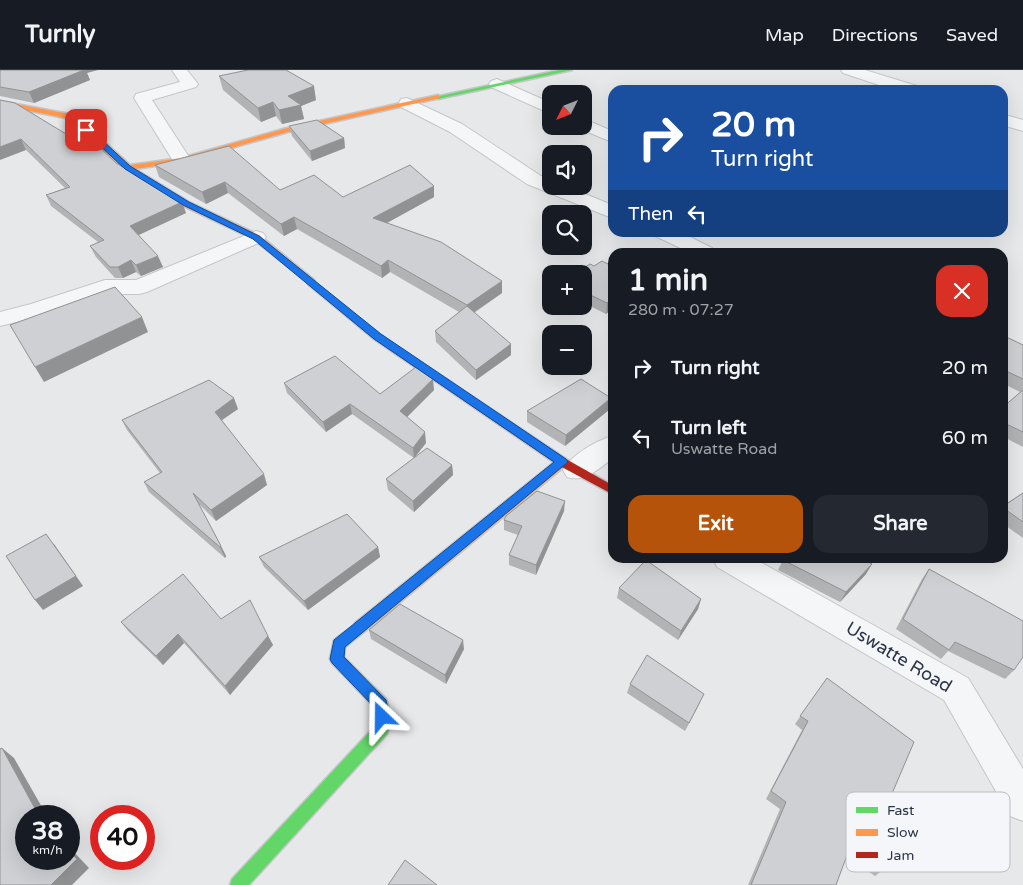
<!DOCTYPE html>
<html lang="en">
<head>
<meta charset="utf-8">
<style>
  body { margin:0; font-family:"Varela Round",sans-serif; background:#242831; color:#f1f3f6; height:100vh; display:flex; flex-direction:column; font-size:19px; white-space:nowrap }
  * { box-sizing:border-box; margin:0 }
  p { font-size:16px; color:#9ea1a6 }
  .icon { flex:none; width:28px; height:28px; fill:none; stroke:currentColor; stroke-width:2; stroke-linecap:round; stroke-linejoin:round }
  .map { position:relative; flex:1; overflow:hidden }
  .panel { position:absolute; left:608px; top:178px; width:400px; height:315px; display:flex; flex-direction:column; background:#171b24; border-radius:15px; box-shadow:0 5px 20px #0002 }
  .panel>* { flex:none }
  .banner { position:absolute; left:608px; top:15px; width:400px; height:152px; border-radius:15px; box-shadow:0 5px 20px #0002; background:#1a4fa0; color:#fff; overflow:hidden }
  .needle { width:32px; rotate:228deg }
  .buttons { position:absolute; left:542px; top:15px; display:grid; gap:10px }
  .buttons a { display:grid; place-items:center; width:50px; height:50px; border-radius:10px; background:#171b24; box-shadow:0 5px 20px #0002; font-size:25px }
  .speed { position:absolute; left:15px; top:735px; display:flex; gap:10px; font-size:25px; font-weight:700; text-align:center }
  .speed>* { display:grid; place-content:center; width:65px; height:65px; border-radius:50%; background:#171b24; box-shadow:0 5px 20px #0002; line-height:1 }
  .speed small { font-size:12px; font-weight:400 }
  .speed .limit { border:8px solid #d22; background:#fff; color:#111 }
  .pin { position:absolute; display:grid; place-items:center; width:42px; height:42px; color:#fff; margin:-21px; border-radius:10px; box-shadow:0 2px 8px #0006 }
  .me { position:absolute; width:55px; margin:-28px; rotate:337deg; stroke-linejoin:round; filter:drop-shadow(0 0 4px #0008) }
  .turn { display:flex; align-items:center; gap:18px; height:105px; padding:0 20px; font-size:22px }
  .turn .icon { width:65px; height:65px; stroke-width:2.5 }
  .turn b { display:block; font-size:35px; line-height:42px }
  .then { display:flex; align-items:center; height:48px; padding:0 20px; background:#0003; gap:10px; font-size:19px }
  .round { display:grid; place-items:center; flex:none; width:52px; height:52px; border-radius:15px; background:#242831 }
  .head { display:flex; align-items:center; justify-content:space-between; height:85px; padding:0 20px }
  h1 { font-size:30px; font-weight:700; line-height:38px }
  .button { display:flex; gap:10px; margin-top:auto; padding:10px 20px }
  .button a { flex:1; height:58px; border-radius:15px; background:#b45309; color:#fff; font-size:20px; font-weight:700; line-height:58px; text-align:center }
  .button a+a { background:#242831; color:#f1f3f6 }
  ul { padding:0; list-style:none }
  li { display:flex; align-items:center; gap:15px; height:70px; padding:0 20px }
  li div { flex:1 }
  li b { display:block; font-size:19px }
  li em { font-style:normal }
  header { display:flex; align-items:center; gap:30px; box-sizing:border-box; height:70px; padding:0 25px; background:#171b24; border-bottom:1px solid #363941 }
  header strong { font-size:24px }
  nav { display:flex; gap:28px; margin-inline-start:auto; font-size:18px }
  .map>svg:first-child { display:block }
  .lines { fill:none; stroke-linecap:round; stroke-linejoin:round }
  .street-casing { stroke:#c4c6c8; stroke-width:2 }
  .fast-casing { stroke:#c4c6c8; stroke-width:3 }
  .slow-casing { stroke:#c4c6c8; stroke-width:3 }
  .jam-casing { stroke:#c4c6c8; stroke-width:3 }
  .street { fill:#f5f6f7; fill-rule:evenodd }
  .fast { fill:#63d668; fill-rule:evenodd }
  .slow { fill:#ff974d; fill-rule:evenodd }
  .jam { fill:#b3261e; fill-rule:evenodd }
  .wall { fill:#b1b3b5 }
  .shaded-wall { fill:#909294 }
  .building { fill:#ced0d3; stroke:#909294 }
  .route { fill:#1a73e8; stroke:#114b97 }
  .labels { text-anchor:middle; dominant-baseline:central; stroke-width:4; stroke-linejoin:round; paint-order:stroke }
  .street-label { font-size:18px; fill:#2b3445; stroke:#f4f6f9 }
  .key { fill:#f4f6f9; stroke:#b8bcc3; stroke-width:1 }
  .key-label { font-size:14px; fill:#2b3445 }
</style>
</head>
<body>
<header>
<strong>Turnly</strong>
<nav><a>Map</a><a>Directions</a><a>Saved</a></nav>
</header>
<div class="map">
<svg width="1023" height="815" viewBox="0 0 1023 815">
  <rect width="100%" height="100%" fill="#e6e8ea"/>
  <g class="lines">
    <g class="street-casing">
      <g id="street">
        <path d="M172,0H187L198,14L196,17L152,30L191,90L189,94L182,96L175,94L134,28L136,24L180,12Z"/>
        <path d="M841,0H865L917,16L919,20H894L843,3Z"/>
        <path d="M497,9L551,33V44L491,17L489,14L491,11Z"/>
        <path d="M407,28L462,54L541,106L551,110V116H566L612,135V148L527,114L450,62L401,37L399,33L401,29Z"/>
        <path d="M1002,44L1023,50V61L1002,55Z"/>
        <path d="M584,49L612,61V72L578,58L577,56H584Z"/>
        <path d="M256,161L263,163L266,167L263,171L147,222L139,224H107L45,245L0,256V242L31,234L105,210H136Z"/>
        <path d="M652,162H680L712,178L716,182H689L655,166Z"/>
        <path d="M612,366V389C598,399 585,413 567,407L563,400C571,385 596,371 612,366Z"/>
        <path d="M713,488H753L968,608L1023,699V751L1010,746L944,630L717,497Z"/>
      </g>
    </g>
    <g class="fast-casing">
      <g id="fast">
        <path d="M559,0H572L438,29L435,27Z"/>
        <path d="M360,551L365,553L366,557L365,561L345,577L344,587L386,629C390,638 391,655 387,664L249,815H230L232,809L375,656L374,637L332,593L330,589L334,570Z"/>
      </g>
    </g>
    <g class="slow-casing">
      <g id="slow">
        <path d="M438,25L440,26V28L288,62L182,92L135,99L189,132L259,165L314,210L315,212L311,215L253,169L183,136L125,100L70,49L0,35V31L75,45L130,95L181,88L287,58Z"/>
        <path d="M562,388L566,389L568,392L566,395L365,561L360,563L355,561L354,557L355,553L558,389Z"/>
      </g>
    </g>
    <g class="jam-casing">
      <path id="jam" d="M311,209L380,265L566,389L612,415V424L558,395L374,269L308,214V210Z"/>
    </g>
    <use href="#street" class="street"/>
    <use href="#fast" class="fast"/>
    <use href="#slow" class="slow"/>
    <use href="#jam" class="jam"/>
  </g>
  <g class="wall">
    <path d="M0,0L87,3L90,10L34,33L0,26Z"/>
    <path d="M219,6L316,30L301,36L304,49L282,54L276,46L261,52L223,20Z"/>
    <path d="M0,30L116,93L186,143L139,165L163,197L141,206L136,202L123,208H115L96,187L90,176L98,172L51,136L46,125L65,118L26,80Z"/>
    <path d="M289,56L344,68L345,78L312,91L292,66Z"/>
    <path d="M155,95L280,120L343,127H434L387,153L502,223L474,243L511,274V285L476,310L436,272L435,261L459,242L390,202L382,208L297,159L284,166L228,123L206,134L159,107Z"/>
    <path d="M594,196H612L606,244L584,233V204Z"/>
    <path d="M1002,265L1023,275V377L1002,366V338L1020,322L1002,313Z"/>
    <path d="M284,313L380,324L434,320L407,347L426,373L416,386L452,395L453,405L414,442L388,420L386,409L414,388L352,344L326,362L287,323Z"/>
    <path d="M611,328L610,339L565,376L527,352V341Z"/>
    <path d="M238,339L222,350L267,415L216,451L199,434L226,486L225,488L149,422L144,412L160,403L127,360L122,350Z"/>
    <path d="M1023,423V468L1002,453V436Z"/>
    <path d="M564,441L536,505L509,495V485L518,465L504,460V450Z"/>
    <path d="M378,477L380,487L308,540L264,497L259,487Z"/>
    <path d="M783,490L866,504L840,532L778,500Z"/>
    <path d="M929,499L1014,600L1005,609L948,581L941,589L896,559L922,509Z"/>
    <path d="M619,518L701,529L698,539L678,570L617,528Z"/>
    <path d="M221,549L268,566L273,575L230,625L184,573L163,595L128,561L121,552Z"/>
    <path d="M369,560L464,579L446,614L371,569Z"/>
    <path d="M827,608L885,740L883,800L875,806L846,786L836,815H748L780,739L766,729L802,660L795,654Z"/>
    <path d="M630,614L700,633L685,661L627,623Z"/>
  </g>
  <g class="shaded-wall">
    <path d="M80,0H98L87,3L90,10L34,33L29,22Z"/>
    <path d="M314,16L316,30L301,36L304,49L282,54L279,40L288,26Z"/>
    <path d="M273,32L276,46L261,52L258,38Z"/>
    <path d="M344,68L345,78L312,91L310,81Z"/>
    <path d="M21,69L26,80L0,90V77Z"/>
    <path d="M225,112L228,123L206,134L202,122Z"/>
    <path d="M434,116V127L374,160L373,148Z"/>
    <path d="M182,132L186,143L134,167L130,156Z"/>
    <path d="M294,147L297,159L284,166L281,154Z"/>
    <path d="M158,186L163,197L141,206L136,195Z"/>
    <path d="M131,190L136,202L123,208L118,197Z"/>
    <path d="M388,190L390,202L382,208L381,196Z"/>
    <path d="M502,211V223L467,247V235Z"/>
    <path d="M612,229V239L606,244L607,233Z"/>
    <path d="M142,247L148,262L44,312L35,297Z"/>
    <path d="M511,274V285L476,310V300Z"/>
    <path d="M433,309L434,320L402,352L400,341Z"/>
    <path d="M234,328L238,339L219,352L215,342Z"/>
    <path d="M611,328L610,339L565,376L566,365Z"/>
    <path d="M350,334L352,344L326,362L323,352Z"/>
    <path d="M425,362L426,373L414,388L413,378Z"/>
    <path d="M452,395L453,405L414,442L413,431Z"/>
    <path d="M264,404L267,415L216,451L211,440Z"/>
    <path d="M565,431L564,441L536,505V495Z"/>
    <path d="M54,474L83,516L43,540L35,530Z"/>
    <path d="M221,476L226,486L225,488L220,477Z"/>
    <path d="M378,477L380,487L308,540L304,531Z"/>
    <path d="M872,494L866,504L840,532L846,522Z"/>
    <path d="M701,529L698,539L678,570L681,561Z"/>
    <path d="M178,564L184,573L163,595L156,586Z"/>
    <path d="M268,566L273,575L230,625L225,616Z"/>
    <path d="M463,570L464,579L446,614L445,605Z"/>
    <path d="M2,678L14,688L47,746H39Z"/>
    <path d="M69,777L89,798L72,815H51L69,781Z"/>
  </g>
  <g class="building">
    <path d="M0,0H84L29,22L0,17Z"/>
    <path d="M248,0H286L314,16L288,26L301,35L279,40L273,32L258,38L219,6Z"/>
    <path d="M0,30L15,33L66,64L80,59L116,93L182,132L130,156L158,186L136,195L131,190L118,197H110L90,176L104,170L46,125L70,117L21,69L0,77Z"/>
    <path d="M317,50L344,68L310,81L289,56Z"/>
    <path d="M229,76L280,120L314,105L343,127L410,95L434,116L373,148L441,172L502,211L467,235L388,190L381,196L294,147L281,154L225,112L202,122L155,95Z"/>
    <path d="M602,191L612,196V229L607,233L584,222V204H574L590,194L594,196Z"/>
    <path d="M115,217L142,247L35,297L10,255Z"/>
    <path d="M467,236L511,274L476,300L435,261Z"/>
    <path d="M1002,265L1023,275V309L1002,299Z"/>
    <path d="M335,286L380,324L416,297L433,309L400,341L425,362L413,378L350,334L323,352L284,313Z"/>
    <path d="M581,309L611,328L566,365L527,341Z"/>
    <path d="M209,310L234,328L215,342L264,404L211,440L193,423L221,476L220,477L144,412L162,402L122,350Z"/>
    <path d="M1023,320V362L1002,352V338Z"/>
    <path d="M427,378L452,395L413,431L386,409Z"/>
    <path d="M537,421L565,431L536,495L509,485L522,456L504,450L506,446Z"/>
    <path d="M1023,423V452L1002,437Z"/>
    <path d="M347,444L378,477L304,531L259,487Z"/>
    <path d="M46,464L76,506L35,530L6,486Z"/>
    <path d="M784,488H861L872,494L846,522L783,490Z"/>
    <path d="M646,490L701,529L681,561L619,518Z"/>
    <path d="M929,499L1023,551V587L1014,600L955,572L949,580L903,549Z"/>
    <path d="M183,504L221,549L250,530L268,566L225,616L178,564L156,586L121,552Z"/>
    <path d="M400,534L463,570L445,605L369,560Z"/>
    <path d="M647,585L704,624L689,653L630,614Z"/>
    <path d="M827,608L914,672L885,740L900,751L883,800L850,777L836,815H751L786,732L771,721L808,651L800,646Z"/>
    <path d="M2,678L39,746H26V789H69V781L77,789L51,815H0V679Z"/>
    <path d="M405,790L437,815H388Z"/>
  </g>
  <path class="route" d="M84,58H89L130,96L189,132L259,166L381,264L566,389L568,392L345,577L344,587L386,630L389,647L387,652L382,654L376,652L374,637L332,593L330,589L334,570L554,392L374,269L253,169L183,135L125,99L84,61Z"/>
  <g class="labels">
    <g class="street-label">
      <text transform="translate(899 587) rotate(31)">Uswatte Road</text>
    </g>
  </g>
  <rect x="846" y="722" width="164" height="80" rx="8" class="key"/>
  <rect x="856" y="737" width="22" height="6" fill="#63d668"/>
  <rect x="856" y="759" width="22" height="7" fill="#ff974d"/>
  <rect x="856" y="782" width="22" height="6" fill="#b3261e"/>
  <g class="key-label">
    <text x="887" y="745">Fast</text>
    <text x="887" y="767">Slow</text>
    <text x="887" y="790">Jam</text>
  </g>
</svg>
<div class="buttons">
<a><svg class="needle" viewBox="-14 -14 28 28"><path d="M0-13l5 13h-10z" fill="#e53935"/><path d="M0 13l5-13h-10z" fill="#9ea1a6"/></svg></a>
<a><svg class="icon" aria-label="sound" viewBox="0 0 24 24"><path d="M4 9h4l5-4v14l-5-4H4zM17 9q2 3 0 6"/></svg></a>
<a><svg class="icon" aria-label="search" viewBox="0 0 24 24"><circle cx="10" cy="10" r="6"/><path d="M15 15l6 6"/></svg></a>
<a>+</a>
<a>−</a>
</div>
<div class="speed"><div>38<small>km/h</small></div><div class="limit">40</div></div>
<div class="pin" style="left:86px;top:60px;background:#d93025"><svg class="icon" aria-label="arrive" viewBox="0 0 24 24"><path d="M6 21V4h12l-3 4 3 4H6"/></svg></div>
<svg class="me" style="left:382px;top:647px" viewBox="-20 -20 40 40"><path d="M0-17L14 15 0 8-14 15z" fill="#1a73e8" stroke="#fff" stroke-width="4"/></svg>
<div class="banner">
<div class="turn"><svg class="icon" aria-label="right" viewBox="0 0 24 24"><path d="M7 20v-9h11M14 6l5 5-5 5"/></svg><div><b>20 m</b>Turn right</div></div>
<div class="then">Then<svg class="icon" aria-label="left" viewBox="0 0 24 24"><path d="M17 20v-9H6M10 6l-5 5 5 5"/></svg></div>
</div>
<section class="panel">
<div class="head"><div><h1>1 min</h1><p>280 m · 07:27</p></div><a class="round" style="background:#d93025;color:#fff"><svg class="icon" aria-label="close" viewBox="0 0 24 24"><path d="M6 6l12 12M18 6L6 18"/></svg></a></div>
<ul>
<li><svg class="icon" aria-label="right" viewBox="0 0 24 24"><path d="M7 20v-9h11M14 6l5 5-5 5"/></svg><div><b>Turn right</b></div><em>20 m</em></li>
<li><svg class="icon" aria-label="left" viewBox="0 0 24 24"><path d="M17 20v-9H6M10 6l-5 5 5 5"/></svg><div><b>Turn left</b><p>Uswatte Road</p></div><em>60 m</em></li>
</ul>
<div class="button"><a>Exit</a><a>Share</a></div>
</section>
</div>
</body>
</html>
